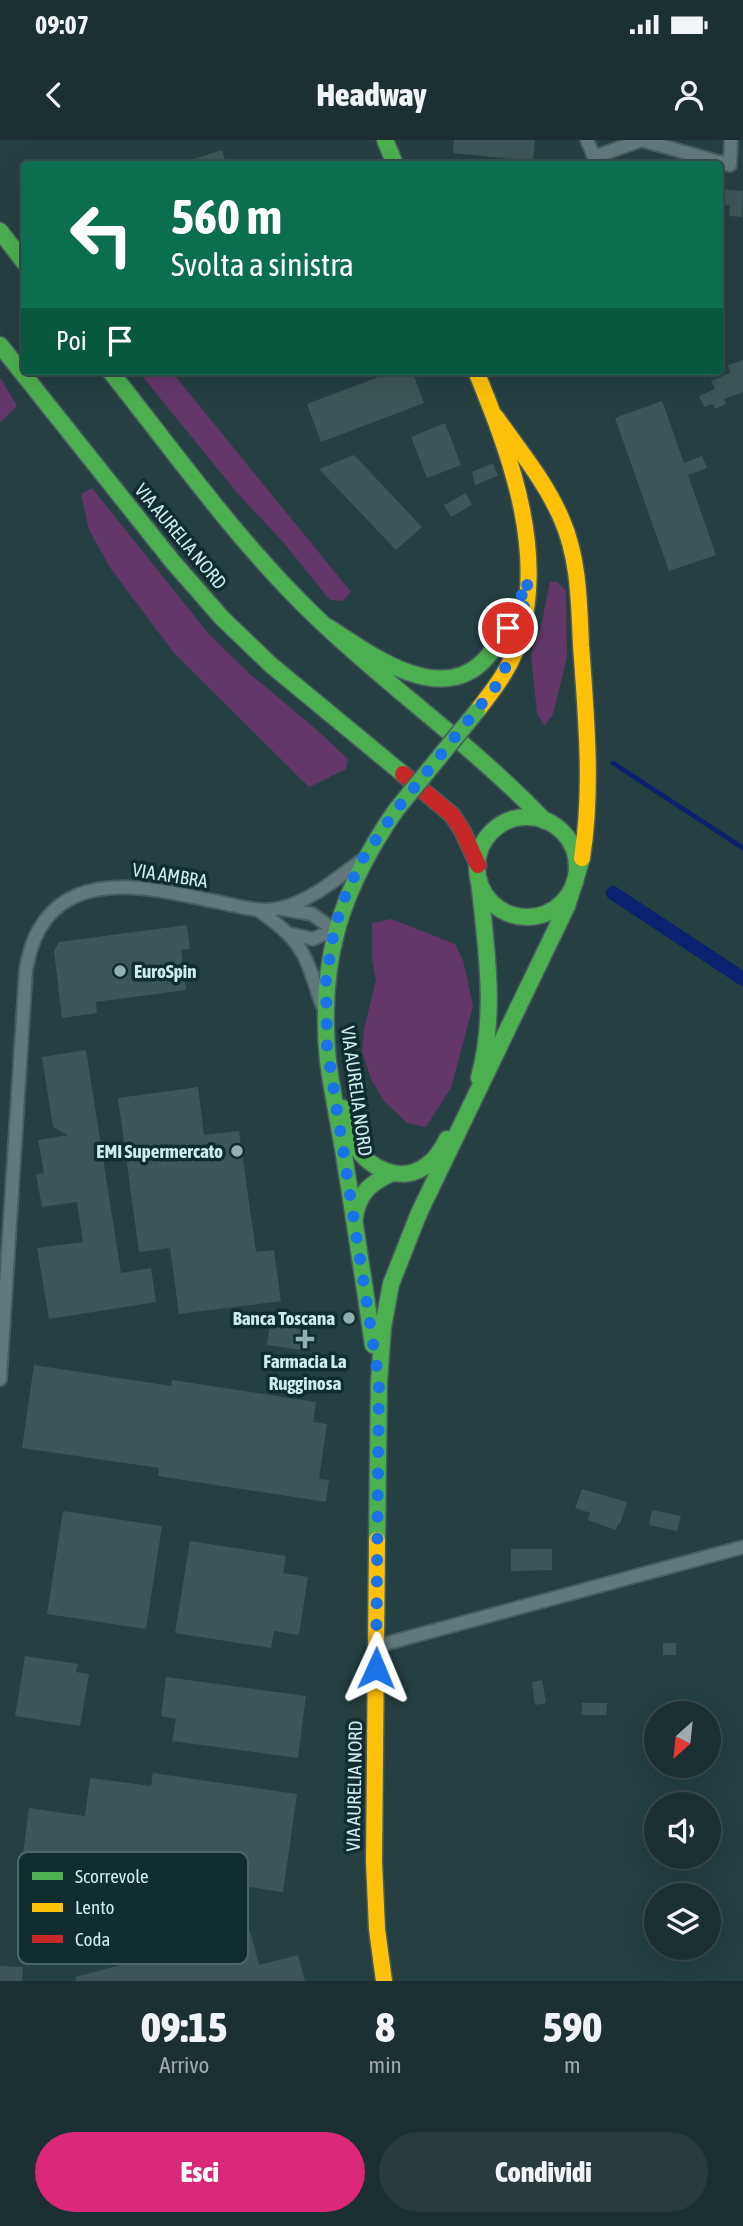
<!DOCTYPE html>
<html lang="it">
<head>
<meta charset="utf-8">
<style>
  body { margin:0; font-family:"Asap Condensed",sans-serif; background:#293b3e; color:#f1f3f6; height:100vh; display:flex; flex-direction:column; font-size:26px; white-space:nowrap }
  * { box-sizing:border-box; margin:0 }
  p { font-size:23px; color:#a0a9ac }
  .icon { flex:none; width:38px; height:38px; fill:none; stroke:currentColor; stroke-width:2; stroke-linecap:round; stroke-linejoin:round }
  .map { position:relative; height:1841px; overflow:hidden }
  .drawer { display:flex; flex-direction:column; background:#1c2f32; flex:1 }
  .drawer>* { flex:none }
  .guide { position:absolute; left:21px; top:21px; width:702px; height:214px; border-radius:7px; box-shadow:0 7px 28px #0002,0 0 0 2px #3a4a4d; background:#0b6e4f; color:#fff; overflow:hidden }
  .needle { width:46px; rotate:207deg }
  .buttons { position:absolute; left:644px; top:1561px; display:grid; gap:14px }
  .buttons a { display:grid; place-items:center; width:77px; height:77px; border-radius:50%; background:#1c2f32; box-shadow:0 7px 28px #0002,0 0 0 2px #3a4a4d; font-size:35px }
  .pin { position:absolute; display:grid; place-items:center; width:60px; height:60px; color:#fff; margin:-30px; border:4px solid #fff; border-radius:50%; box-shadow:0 2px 7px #0007 }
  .me { position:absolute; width:77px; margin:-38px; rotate:1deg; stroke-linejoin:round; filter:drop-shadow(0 0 5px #0008) }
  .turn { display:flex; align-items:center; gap:24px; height:147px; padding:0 35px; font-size:32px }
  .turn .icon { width:91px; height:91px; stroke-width:2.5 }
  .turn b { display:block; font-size:49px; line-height:60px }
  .then { display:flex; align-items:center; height:66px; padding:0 35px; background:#0003; gap:14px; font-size:26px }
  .eta { display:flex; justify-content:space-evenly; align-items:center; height:119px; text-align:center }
  .eta b { font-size:42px; font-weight:800; line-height:49px }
  .cta { display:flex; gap:14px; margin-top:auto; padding:14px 35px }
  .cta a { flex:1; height:80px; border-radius:42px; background:#db2777; color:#fff; font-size:28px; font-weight:800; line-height:80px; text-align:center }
  .cta a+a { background:#293b3e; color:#f1f3f6 }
  .status { display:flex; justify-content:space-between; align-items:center; height:49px; padding:0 35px; background:#1c2f32; direction:ltr }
  .status svg { height:19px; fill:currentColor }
  header { display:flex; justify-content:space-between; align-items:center; height:91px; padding:0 35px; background:#1c2f32; font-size:32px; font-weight:800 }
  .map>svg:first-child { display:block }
  .green { fill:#623768 }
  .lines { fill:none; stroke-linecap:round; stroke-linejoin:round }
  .stream { stroke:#0c2271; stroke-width:4.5 }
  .canal { stroke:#0c2271; stroke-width:14 }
  .building { fill:#3d5558 }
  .street-casing { stroke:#475d5f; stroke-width:16 }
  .fast-casing { stroke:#475d5f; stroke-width:19 }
  .slow-casing { stroke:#475d5f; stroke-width:19 }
  .jam-casing { stroke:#475d5f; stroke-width:19 }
  .street { stroke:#61797c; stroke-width:12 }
  .fast { stroke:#4caf50; stroke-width:16 }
  .slow { stroke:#ffc107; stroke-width:16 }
  .jam { stroke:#c62828; stroke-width:16 }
  .fast-bridge-casing { stroke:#475d5f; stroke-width:19; stroke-linecap:butt }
  .fast-bridge { stroke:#4caf50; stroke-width:16 }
  .route { stroke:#1a73e8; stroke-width:12; stroke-dasharray:0 21.6 }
  .poi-dot { fill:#92afb2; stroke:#122d30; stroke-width:2.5 }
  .labels { text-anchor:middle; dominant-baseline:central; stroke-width:7; stroke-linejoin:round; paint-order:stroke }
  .street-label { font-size:19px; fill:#ccebef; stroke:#122d30 }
  .poi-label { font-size:19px; font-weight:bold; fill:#ccebef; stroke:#122d30; text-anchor:end }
  .key { fill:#122d30; stroke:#4a6669; stroke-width:2 }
  .key-label { font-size:19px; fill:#ccebef }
</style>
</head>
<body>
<div class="status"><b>09:07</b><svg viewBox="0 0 49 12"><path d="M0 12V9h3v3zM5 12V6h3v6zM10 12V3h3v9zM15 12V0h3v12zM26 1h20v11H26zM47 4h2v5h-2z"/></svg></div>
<header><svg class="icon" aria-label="back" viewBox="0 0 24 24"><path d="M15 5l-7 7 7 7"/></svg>Headway<svg class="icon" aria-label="person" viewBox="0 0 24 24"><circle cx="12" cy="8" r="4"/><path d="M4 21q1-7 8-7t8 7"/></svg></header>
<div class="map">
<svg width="743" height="1841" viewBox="0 0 743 1841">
  <rect width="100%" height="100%" fill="#253f42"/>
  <g class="green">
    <path d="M138,231H171L351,452L343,461L330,460L283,402L238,354Z"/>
    <path d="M0,237L17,266L0,283Z"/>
    <path d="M92,348L208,493L250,534L318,591L348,619L346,629L309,647L174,513L111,429L89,390L81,354Z"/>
    <path d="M550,441L557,442L566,450L567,517L553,574L544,586L537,573L531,515L540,491Z"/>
    <path d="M391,779L455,804L463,820L473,866L451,948L426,987L407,983L384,961L371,939L362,911L364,889L376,840L372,819V783Z"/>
  </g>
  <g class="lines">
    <path class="stream" d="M613,623L743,708"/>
    <path class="canal" d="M613,753L743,839"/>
  </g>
  <g class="building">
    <path d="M454,0H535L533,21L453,13Z"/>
    <path d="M222,10L226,24H185V22Z"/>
    <path d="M719,49L743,51L742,77L729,76L730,65L719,64Z"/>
    <path d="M743,220V252L724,259L726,264L715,269L713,264L704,267L699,256L715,249L711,241L730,233L728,225Z"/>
    <path d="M394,231H412L424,263L321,302L307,264Z"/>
    <path d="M662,261L684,323L702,316L707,328L688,335L716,415L669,431L615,278Z"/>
    <path d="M445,283L461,325L427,338L411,297Z"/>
    <path d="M354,315L422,387L396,410L319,329Z"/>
    <path d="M493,323L498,336L475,345L472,332Z"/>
    <path d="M466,353L472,365L451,377L444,365Z"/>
    <path d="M187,785L190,809L181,810L186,850L96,862L97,873L62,878L54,811L59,802Z"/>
    <path d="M86,910L121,1133L151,1128L156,1162L49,1179L37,1108L83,1102L77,1062L42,1067L36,1034L44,1033L38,1000L68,995L53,987L42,917Z"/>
    <path d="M198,947L204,995L239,991L256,1112L274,1110L281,1161L179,1174L170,1108L139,1112L118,958Z"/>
    <path d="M270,1184L310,1190L307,1211L267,1205Z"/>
    <path d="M34,1225L171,1246L172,1240L316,1262L313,1282L327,1284L319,1339L329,1340L326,1362L158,1336L159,1328L22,1308Z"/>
    <path d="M582,1349L627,1362L620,1384H618L616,1390L588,1380L590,1373L575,1368Z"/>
    <path d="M652,1370L681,1376L677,1391L649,1385Z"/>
    <path d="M63,1371L162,1386L146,1489L47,1474Z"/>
    <path d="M190,1401L286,1416L283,1433L308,1437L299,1495L274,1491L271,1508L175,1493Z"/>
    <path d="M511,1409H552V1430L511,1431Z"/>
    <rect x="663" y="1503" width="13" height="12"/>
    <path d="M25,1516L78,1524L76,1532L89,1534L80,1586L15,1576Z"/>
    <path d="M166,1537L306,1556L298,1618L172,1601L176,1579L161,1576Z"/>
    <path d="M542,1540L546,1563L535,1565L532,1542Z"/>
    <path d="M582,1563H607L606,1575H582Z"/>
    <path d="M153,1633L297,1654L283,1752L23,1714L29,1668L85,1676L90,1638L151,1646Z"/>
    <path d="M250,1791L259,1825L298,1815L305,1841H76L75,1837Z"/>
    <path d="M0,1826L23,1827L22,1841H0Z"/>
  </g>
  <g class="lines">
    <g class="street-casing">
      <g id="street">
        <path d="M587,0L594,17L642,0"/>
        <path d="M641,0L730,25L731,0"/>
        <path d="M282,769L312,774L334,790L313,799L291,794"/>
        <path d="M258,770C305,802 305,815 322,865"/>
        <path d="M0,1239L26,829C29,815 32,801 40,788C77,724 165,752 223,763C241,767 262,773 281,768C310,761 335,740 359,722"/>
        <path d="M377,1506L743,1407"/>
      </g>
    </g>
    <g class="fast-casing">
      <g id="fast">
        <path d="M385,0L395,24"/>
        <path d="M0,91L24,122"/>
        <path d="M0,205L173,422L222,478L271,525L403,634"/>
        <path d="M110,231C176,314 238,402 315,476C389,548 474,606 545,681"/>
        <path d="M328,487C367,512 434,563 479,525C497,510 506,487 517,467"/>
        <circle cx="527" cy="727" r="50"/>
        <path d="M479,740C486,807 497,872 479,938"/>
        <path d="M343,968C347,980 349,994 355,1005C369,1030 403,1044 427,1025C436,1019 442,1009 447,999"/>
        <path d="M355,1077C358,1053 371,1043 392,1033"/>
        <path d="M373,1205C364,1142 354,1078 344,1015C339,984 332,952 328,921C318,822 340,751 396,670"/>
        <path d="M377,1400L379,1242L383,1187L391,1144L419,1073L567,766L582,718"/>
      </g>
    </g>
    <g class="slow-casing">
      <g id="slow">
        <path d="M476,231C511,317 550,419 515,512C506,534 491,553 477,571"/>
        <path d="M496,277C519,310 546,342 562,380C579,419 579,463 581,505C586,574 593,650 582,718"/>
        <path d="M377,1400L374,1722L377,1789L384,1841"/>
      </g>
    </g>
    <g class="jam-casing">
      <path id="jam" d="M403,634L452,675L462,690L478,725"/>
    </g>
    <use href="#street" class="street"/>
    <use href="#fast" class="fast"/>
    <use href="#slow" class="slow"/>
    <use href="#jam" class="jam"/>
    <g class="fast-bridge-casing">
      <path id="fast-bridge" d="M396,670L477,571"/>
    </g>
    <use href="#fast-bridge" class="fast-bridge"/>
  </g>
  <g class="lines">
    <path class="route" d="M376,1528L379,1242L327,906L326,841L334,790L346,754L362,720L396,670L496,546L518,502L528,440L508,488"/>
  </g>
  <g class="poi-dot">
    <circle cx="120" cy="831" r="7"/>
    <circle cx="237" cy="1011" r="7"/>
    <circle cx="349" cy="1178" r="7"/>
    <path d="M301.5 1188.5h7v7h7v7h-7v7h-7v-7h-7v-7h7z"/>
  </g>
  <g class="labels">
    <g class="street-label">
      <text transform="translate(181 396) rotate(50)">VIA AURELIA NORD</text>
      <text transform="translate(170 735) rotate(9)">VIA AMBRA</text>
      <text transform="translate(357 951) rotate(82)">VIA AURELIA NORD</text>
      <text transform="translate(354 1646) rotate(-89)">VIA AURELIA NORD</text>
    </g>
    <g class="poi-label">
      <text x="134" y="831" text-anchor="start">EuroSpin</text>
      <text x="223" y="1011">EMI Supermercato</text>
      <text x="335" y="1178">Banca Toscana</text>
      <text x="305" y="1221" text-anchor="middle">Farmacia La<tspan x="305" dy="22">Rugginosa</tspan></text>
    </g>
  </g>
  <rect x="18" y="1712" width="230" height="112" rx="10" class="key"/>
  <rect x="32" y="1732" width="31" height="8" fill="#4caf50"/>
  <rect x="32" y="1763" width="31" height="9" fill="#ffc107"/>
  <rect x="32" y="1795" width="31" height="8" fill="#c62828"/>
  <g class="key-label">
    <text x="75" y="1743">Scorrevole</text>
    <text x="75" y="1774">Lento</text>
    <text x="75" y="1806">Coda</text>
  </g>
</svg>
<div class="buttons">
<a><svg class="needle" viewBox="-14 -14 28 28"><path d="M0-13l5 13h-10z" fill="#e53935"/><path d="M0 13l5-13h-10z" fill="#a0a9ac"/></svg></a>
<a><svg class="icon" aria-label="sound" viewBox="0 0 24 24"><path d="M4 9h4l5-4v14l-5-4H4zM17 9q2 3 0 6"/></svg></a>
<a><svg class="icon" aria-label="layers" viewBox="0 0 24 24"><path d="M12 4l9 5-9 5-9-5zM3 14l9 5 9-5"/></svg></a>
</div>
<div class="pin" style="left:508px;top:488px;background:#d93025"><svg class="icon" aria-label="arrive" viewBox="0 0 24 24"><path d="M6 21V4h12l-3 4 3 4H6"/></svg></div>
<svg class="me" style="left:376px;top:1528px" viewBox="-20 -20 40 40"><path d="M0-17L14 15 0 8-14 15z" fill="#1a73e8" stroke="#fff" stroke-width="4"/></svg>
<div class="guide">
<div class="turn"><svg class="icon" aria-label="left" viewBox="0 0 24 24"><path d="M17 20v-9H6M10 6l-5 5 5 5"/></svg><div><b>560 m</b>Svolta a sinistra</div></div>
<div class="then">Poi<svg class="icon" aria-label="arrive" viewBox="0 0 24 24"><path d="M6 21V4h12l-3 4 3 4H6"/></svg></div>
</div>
</div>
<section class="drawer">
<div class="eta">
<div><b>09:15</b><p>Arrivo</p></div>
<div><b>8</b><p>min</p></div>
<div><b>590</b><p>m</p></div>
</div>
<div class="cta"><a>Esci</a><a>Condividi</a></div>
</section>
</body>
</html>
